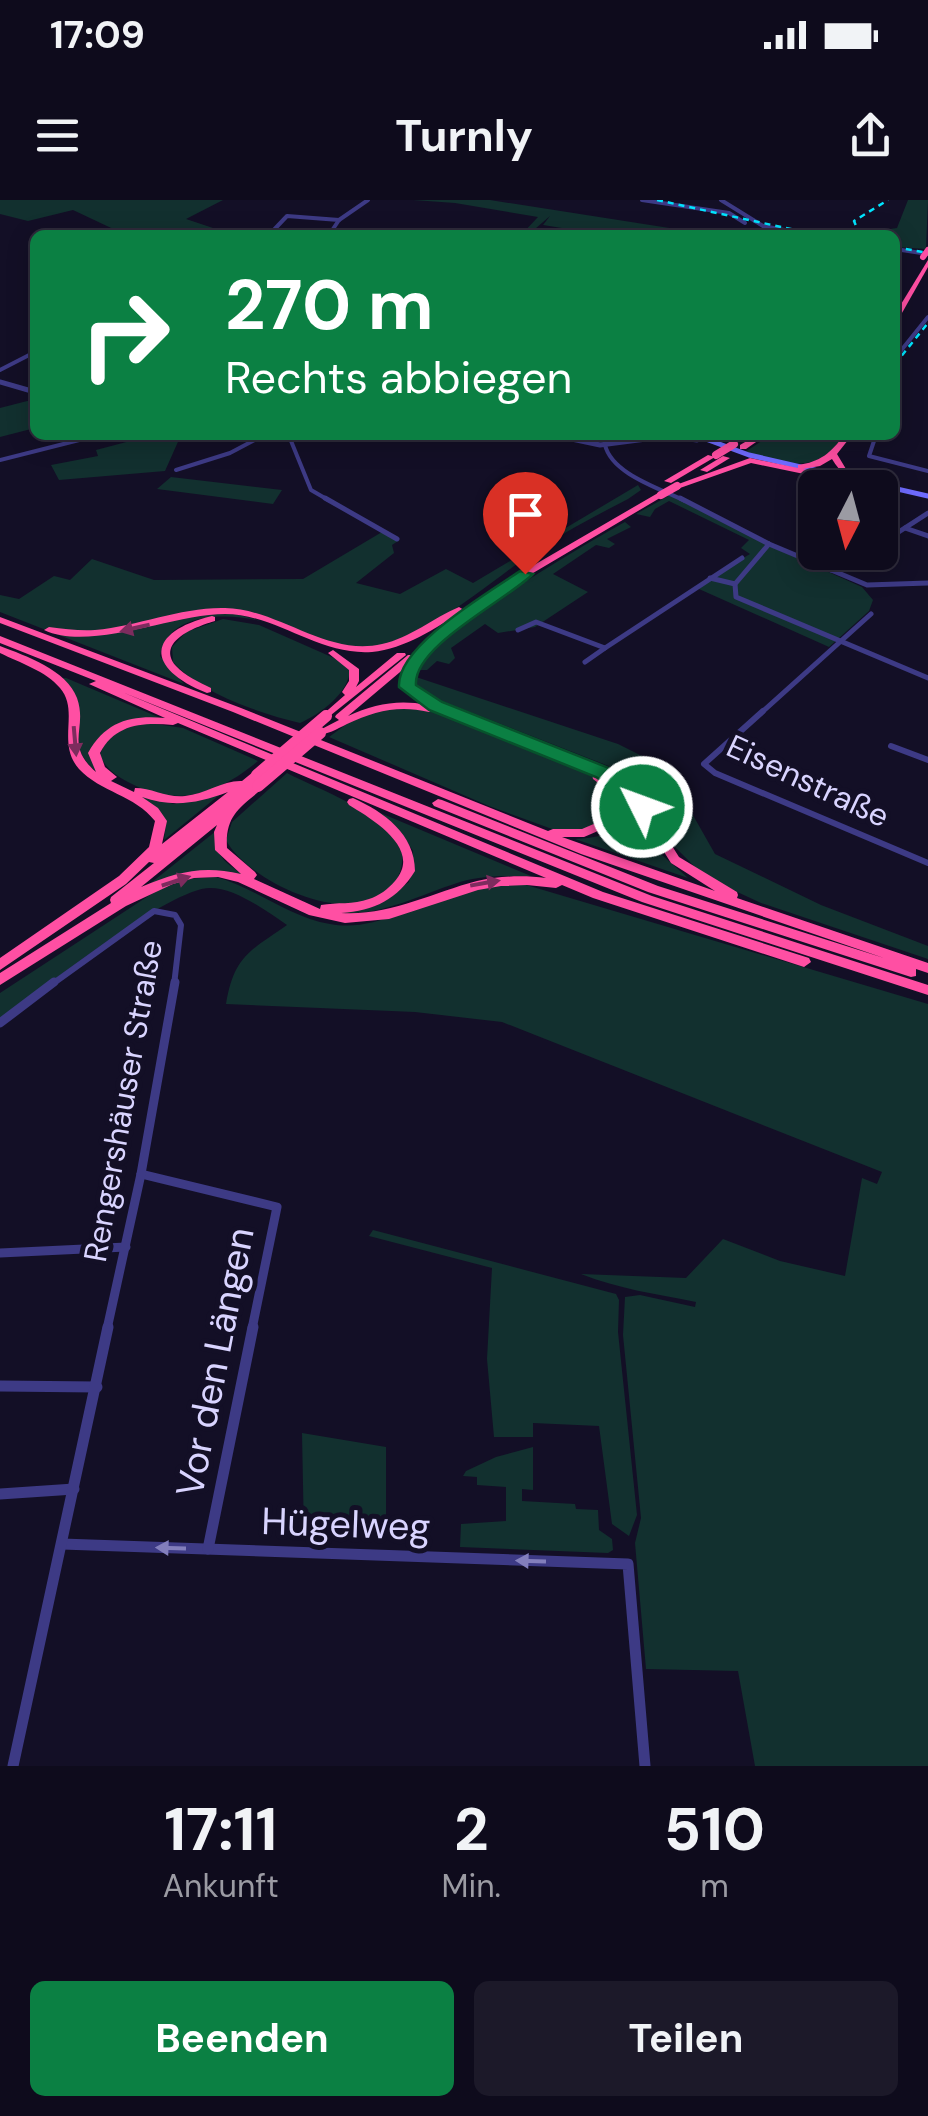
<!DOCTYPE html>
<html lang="de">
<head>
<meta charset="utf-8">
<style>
  body { margin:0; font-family:"DM Sans",sans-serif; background:#1c1929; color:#f1f3f6; height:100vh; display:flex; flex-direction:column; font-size:38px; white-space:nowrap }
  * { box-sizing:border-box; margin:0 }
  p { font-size:32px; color:#9b9ba3 }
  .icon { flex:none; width:55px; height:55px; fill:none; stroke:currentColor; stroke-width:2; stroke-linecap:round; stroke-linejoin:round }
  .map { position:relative; height:1566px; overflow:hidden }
  .panel { display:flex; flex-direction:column; background:#0e0b1c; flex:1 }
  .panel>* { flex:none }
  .top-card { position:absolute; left:30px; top:30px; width:870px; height:210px; border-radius:15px; box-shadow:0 5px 25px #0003,0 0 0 2px #2e2b3b; background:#0b8043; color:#fff; overflow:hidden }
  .needle { width:65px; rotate:186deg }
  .buttons { position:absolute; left:798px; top:270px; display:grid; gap:20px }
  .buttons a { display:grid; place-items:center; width:100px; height:100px; border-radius:15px; background:#0e0b1c; box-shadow:0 5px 25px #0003,0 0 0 2px #2e2b3b; font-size:50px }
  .pin { position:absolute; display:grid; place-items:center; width:85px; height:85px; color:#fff; margin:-102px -42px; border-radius:50% 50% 50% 0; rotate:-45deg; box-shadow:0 0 10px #0007 }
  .pin .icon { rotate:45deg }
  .me { position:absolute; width:110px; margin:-55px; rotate:312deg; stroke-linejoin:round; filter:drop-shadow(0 0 8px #0008) }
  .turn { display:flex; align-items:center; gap:35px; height:210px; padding:0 30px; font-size:45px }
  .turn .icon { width:130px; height:130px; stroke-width:2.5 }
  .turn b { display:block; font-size:70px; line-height:85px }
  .eta { display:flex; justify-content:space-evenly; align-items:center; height:170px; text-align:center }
  .eta b { font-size:60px; font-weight:700; line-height:70px }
  .cta { display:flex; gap:20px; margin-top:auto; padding:20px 30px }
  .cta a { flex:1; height:115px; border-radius:15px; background:#0b8043; color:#fff; font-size:40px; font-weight:700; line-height:115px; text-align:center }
  .cta a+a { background:#1c1929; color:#f1f3f6 }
  .status { display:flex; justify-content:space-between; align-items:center; height:70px; padding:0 50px; background:#0e0b1c; direction:ltr }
  .status svg { height:28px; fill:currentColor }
  header { display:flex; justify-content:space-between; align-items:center; height:130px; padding:0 30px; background:#0e0b1c; font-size:45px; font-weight:700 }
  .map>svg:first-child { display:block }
  .green { fill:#12302f }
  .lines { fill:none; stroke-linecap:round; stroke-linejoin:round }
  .minor-far4 { stroke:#3d3a85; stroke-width:4 }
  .minor-far3 { stroke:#3d3a85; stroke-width:5 }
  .minor-far2 { stroke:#3d3a85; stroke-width:6 }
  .minor-far1 { stroke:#3d3a85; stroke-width:9 }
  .minor { stroke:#3d3a85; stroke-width:11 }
  .tertiary-far1 { stroke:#3d3a85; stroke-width:4 }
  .tertiary { stroke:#3d3a85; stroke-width:5 }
  .secondary { stroke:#6f6bff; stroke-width:5 }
  .motorway { fill:#ff4fa3; fill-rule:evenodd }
  .rail { stroke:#00e5ff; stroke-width:2.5; stroke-dasharray:6 5; stroke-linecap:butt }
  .motorway-bridge-far2 { stroke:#ff4fa3; stroke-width:6 }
  .motorway-bridge-far1 { stroke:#ff4fa3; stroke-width:8 }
  .motorway-bridge { stroke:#ff4fa3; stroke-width:12 }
  .oneway { fill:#7d2c5e }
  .oneway2 { fill:#837fbc }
  .route { fill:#0b8043; stroke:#07532c; stroke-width:2.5 }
  .labels { text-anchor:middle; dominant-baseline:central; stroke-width:10; stroke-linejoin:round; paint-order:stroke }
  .street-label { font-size:32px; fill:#d9d4ff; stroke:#130f26 }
  .near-street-label { font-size:38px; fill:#d9d4ff; stroke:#130f26 }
</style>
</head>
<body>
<div class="status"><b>17:09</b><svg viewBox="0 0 49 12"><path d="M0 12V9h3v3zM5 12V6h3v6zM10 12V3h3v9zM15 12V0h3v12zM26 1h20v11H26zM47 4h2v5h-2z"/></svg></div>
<header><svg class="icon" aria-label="menu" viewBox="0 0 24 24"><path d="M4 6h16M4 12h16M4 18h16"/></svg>Turnly<svg class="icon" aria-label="share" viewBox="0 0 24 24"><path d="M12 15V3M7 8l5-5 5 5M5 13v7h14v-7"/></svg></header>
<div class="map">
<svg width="928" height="1566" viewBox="0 0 928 1566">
  <rect width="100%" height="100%" fill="#130f26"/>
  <g class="green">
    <path d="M0,0H223L186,19L216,29L177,35H126L73,10L28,21L0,14Z"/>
    <path d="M413,0H490L714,35H605L543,25L550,16L528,35H521L538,17L455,3Z"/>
    <path d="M908,0H928L926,49L895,47V35L862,33L897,28Z"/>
    <path d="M35,199V228L0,237V208Z"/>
    <path d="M153,235H181L165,271L59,280L51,265L98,256L96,250Z"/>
    <path d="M771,235H843C818,278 786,262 745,252Z"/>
    <path d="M171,277L282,290L273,304L157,289Z"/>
    <path d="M638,285L641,290L628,299C599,314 568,330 540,348C491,379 407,460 346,448C297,439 272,411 214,408L265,422C231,413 168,410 160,456L184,484L0,412V395L19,399L54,376L70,380L92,359L154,380L303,379L382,332L398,341L392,345L394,353L356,383L400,394L446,369L473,383Z"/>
    <path d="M672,294L766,344L862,387L873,400L869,411L829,447L699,389L706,380L750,354L741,348L749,340L669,301L655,309L650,317L636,314Z"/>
    <path d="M625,322L631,327L607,339L615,344L609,348L596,345L553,374L588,392L535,427L498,433L485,424L451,448L455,458L449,464L437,461L427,470H415C430,435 585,344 625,322Z"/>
    <path d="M223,419L259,425L343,462L350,468C350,493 320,514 300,523C259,513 202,494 173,462L172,447L186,432Z"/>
    <path d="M416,477L618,544L654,562L673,580L715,654L821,705L928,746V759L761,703L705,677L672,644L655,601L624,572L434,498L416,485Z"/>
    <path d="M60,478H66L163,519C131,517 103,523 91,555L106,578C52,546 101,514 60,478Z"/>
    <path d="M393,505L429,510L596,576L614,597L605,621L585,629H552L489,606L329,537L356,517Z"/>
    <path d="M149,523L183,528L258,561C217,595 176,608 128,582C116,576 106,568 100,556C106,533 127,526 149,523Z"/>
    <path d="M287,573C322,591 376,609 398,643C404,652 403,662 400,672C374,741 249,685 226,640L232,622Z"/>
    <path d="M625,589L638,605L662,655L688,678L575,639C612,637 630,629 625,589Z"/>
    <path d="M223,592L164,640L166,623L135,594L174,604Z"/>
    <path d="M378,612L531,676C507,676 484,675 460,682C410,698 379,719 323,712L376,706L409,682L413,651L401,632Z"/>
    <path d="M216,631C212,658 231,666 251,680C211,663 179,672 142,690Z"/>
    <path d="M216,677C256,688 289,717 330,724C373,732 409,707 447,694C473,685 497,684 523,684L928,804V1566H755L738,1471L646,1469L635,1343L641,1318L623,1135L625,1097L640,1095L695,1107L696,1102C656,1094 619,1089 581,1074L686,1078L723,1039L780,1061L845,1076L862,978L877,984L882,972L502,822L415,812L226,804C234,756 250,751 287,725C266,711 236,688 210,688C169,688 39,792 0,820V793L156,691L186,679Z"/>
    <path d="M373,1030L616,1094L619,1100L618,1132L637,1315L629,1336L612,1324L599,1226L533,1223V1237H494L487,1159L492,1068L369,1036Z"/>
    <path d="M302,1233L386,1247V1339L304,1335Z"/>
    <path d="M533,1247V1290L522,1289V1301L575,1304L576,1309L598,1310L599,1330L612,1339L613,1350L608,1353L460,1347L461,1324L506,1321V1287L477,1285V1277L463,1276L466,1271L496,1257Z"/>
  </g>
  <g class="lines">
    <g class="minor-far4">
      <path d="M642,0L729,13L745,23"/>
      <path d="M721,0L763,26L811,35"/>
      <path d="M353,30L417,32"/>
      <path d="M417,33L461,35"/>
      <path d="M269,35L287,16L339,20"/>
      <path d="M895,49L928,54"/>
      <path d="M895,158L928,117"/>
      <path d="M0,170L35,152"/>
      <path d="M263,235H296"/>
      <path d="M876,235L869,256L928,271"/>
      <path d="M289,236L311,290L330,301"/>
      <path d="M605,245C612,274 659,288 685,301"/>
      <path d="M0,260L99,235"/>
      <path d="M176,270L230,253L264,235"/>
    </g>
    <g class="minor-far3">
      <path d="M325,298L397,339"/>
      <path d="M680,298L769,344L867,385L928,383"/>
      <path d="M905,328L928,336"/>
      <path d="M769,344L735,384L736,397L928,478"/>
      <path d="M880,344L928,313"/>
      <path d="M831,370L866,352"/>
      <path d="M710,378L735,384"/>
      <path d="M518,430L536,422L605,448L742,358"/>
      <path d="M585,462L605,448"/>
      <path d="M760,514L871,414"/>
    </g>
    <g class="minor-far2">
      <path d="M763,511L704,564L715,573L928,663"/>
      <path d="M891,546L928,560"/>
      <path d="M51,785L154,711L175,715L181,725L174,785"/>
    </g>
    <g class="minor-far1">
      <path d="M0,823L54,782"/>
      <path d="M141,974L277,1007L252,1129"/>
      <path d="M0,1053L126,1047"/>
      <path d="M107,1129L141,974L175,782"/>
    </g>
    <g class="minor">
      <path d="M0,1186L97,1187"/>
      <path d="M0,1294L74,1289"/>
      <path d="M62,1344L628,1364L645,1566"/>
      <path d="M208,1349L253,1127"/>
      <path d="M13,1566L108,1127"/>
    </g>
    <path class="tertiary-far1" d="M329,35L339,20L368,0"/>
    <g class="tertiary">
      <path d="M0,182L35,192"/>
      <path d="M553,235L600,245L677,235"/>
      <path d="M675,237L697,240"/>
    </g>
    <path class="secondary" d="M695,235L749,255L928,296"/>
    <g class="motorway">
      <path d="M928,60V67L898,120L895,122V114Z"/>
      <path d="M757,235H766L746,249H740V245Z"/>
      <path d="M844,235H852L837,254L846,269L870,281V285C853,284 840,273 832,259L820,266L803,269L852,280V284L751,263L680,288L673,286L750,258L798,268V265C820,262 831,253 844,235Z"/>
      <path d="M708,255L715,257L671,283L664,281Z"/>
      <path d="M723,256L730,258L707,272L700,270Z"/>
      <path d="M658,293L665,295L528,376L446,436L418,463L411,481L415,490L440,504L620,577L640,595L679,657L737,692L738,695L737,698L928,763V773L916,769V776L911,777L648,692L434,606L432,603L438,599L442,600L658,686L884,758L581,654L233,512L0,423V417L241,508L548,631L553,629H582L603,620L610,600L602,586L593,579L592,574L434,509L429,512C398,505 375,511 347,524C337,529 327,535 316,535L314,533L339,520L335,517L336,515L408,455H415L429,439L522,372ZM406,467L401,481L407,494L427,505C399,499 374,504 348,516ZM612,583L632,601L671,663L715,691L562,637H584L612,625L622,600Z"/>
      <path d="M459,407L464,410L462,412C435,428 405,449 372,452C319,456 276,414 225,414C173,414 90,452 44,430L49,427C65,429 80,431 95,430C139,426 181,407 225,408C279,409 327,457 382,444C410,438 433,418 459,407Z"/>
      <path d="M212,416L215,417V421C198,426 155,441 176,466C185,476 199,482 211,488V492L207,493C145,468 146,432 212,416Z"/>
      <path d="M0,436L652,696L928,785V795L642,702L122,492L603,692L809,758L811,762L804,767L593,698L562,685L556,688L527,685L501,686L478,690L389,719L345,723L309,715L238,682L218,677L194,678L173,684L126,706L0,785V773L111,703L110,700L111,697L154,663L149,662L126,684L0,770V758L119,676L149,647L155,621C135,595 100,592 79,569C56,543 80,511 60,488C46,471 20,463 0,453V446C26,456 67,470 77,498C88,529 64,544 96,572L88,553C106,521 131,515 165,518L89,484L96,481L0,443ZM178,523L546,678C523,675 500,676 477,681C431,693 390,716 341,713C374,711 398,699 415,671C415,634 384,612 353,598L349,599L347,602L349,605C372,619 423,649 395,681C388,689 379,696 369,699C353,705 337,702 321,705L320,709L254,679L257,675L255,672L227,648C225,616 239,608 262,589V583H254L261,578V572H253L242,581C224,580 205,594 185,596C167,598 152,588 135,588L134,592L111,581L117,577L105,567L100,553C115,524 143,522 173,525ZM228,592L162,644L167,621L158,608L142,597C173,608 199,603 228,592ZM217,625L214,632L215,650L241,674C202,665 177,672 141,687Z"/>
      <path d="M333,450L359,469V481L356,487L397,453H405L406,455L326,519L321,516L345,495L342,492L349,481V470L328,453Z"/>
    </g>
    <g class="rail">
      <path d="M657,0L818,35"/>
      <path d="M860,35L854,21L888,0"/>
      <path d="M895,47L928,53"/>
      <path d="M895,164L928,123"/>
    </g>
    <path class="motorway-bridge-far2" d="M923,57L928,50"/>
    <g class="motorway-bridge-far1">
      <path d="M716,255L734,244"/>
      <path d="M661,295L677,286"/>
    </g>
    <g class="motorway-bridge">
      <path d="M257,575L326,516"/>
      <path d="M258,586L320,533"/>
    </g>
  </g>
  <defs><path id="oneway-solid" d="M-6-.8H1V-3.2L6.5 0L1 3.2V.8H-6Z" transform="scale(2.5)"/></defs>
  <g class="oneway">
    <use href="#oneway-solid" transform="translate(135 428) rotate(167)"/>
    <use href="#oneway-solid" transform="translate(75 541) rotate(85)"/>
    <use href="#oneway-solid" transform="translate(176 681) rotate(-18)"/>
    <use href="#oneway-solid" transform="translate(485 683) rotate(-10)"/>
  </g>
  <g class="oneway2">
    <use href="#oneway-solid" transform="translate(171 1348) rotate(-178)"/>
    <use href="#oneway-solid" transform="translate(531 1361) rotate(-178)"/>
  </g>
  <path class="route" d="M520,371L533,374C507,400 413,446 416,485L442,502L609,568L633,584L652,607L649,611H635L619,592L596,577L429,510L399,487C396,446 488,393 520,371Z"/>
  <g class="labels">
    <g class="street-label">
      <text transform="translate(808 581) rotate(25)">Eisenstraße</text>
      <text transform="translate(123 901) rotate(-80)">Rengershäuser Straße</text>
    </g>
    <g class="near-street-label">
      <text transform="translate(215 1162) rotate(-79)">Vor den Längen</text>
      <text transform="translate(346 1324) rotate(2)">Hügelweg</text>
    </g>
  </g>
</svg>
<div class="buttons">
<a><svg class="needle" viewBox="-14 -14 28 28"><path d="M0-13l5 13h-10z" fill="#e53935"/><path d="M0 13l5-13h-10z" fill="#9b9ba3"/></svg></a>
</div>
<div class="pin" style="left:525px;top:374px;background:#d93025"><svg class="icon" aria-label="arrive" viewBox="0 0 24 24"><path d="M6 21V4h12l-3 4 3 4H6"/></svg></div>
<svg class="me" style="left:642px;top:607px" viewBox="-20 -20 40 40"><circle r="17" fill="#0b8043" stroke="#fff" stroke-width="3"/><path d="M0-11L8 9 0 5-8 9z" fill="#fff"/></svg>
<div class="top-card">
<div class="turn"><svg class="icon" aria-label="right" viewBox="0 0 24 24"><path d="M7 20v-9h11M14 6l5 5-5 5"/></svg><div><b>270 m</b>Rechts abbiegen</div></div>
</div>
</div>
<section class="panel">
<div class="eta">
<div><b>17:11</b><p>Ankunft</p></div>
<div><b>2</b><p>Min.</p></div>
<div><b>510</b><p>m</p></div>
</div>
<div class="cta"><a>Beenden</a><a>Teilen</a></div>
</section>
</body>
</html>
